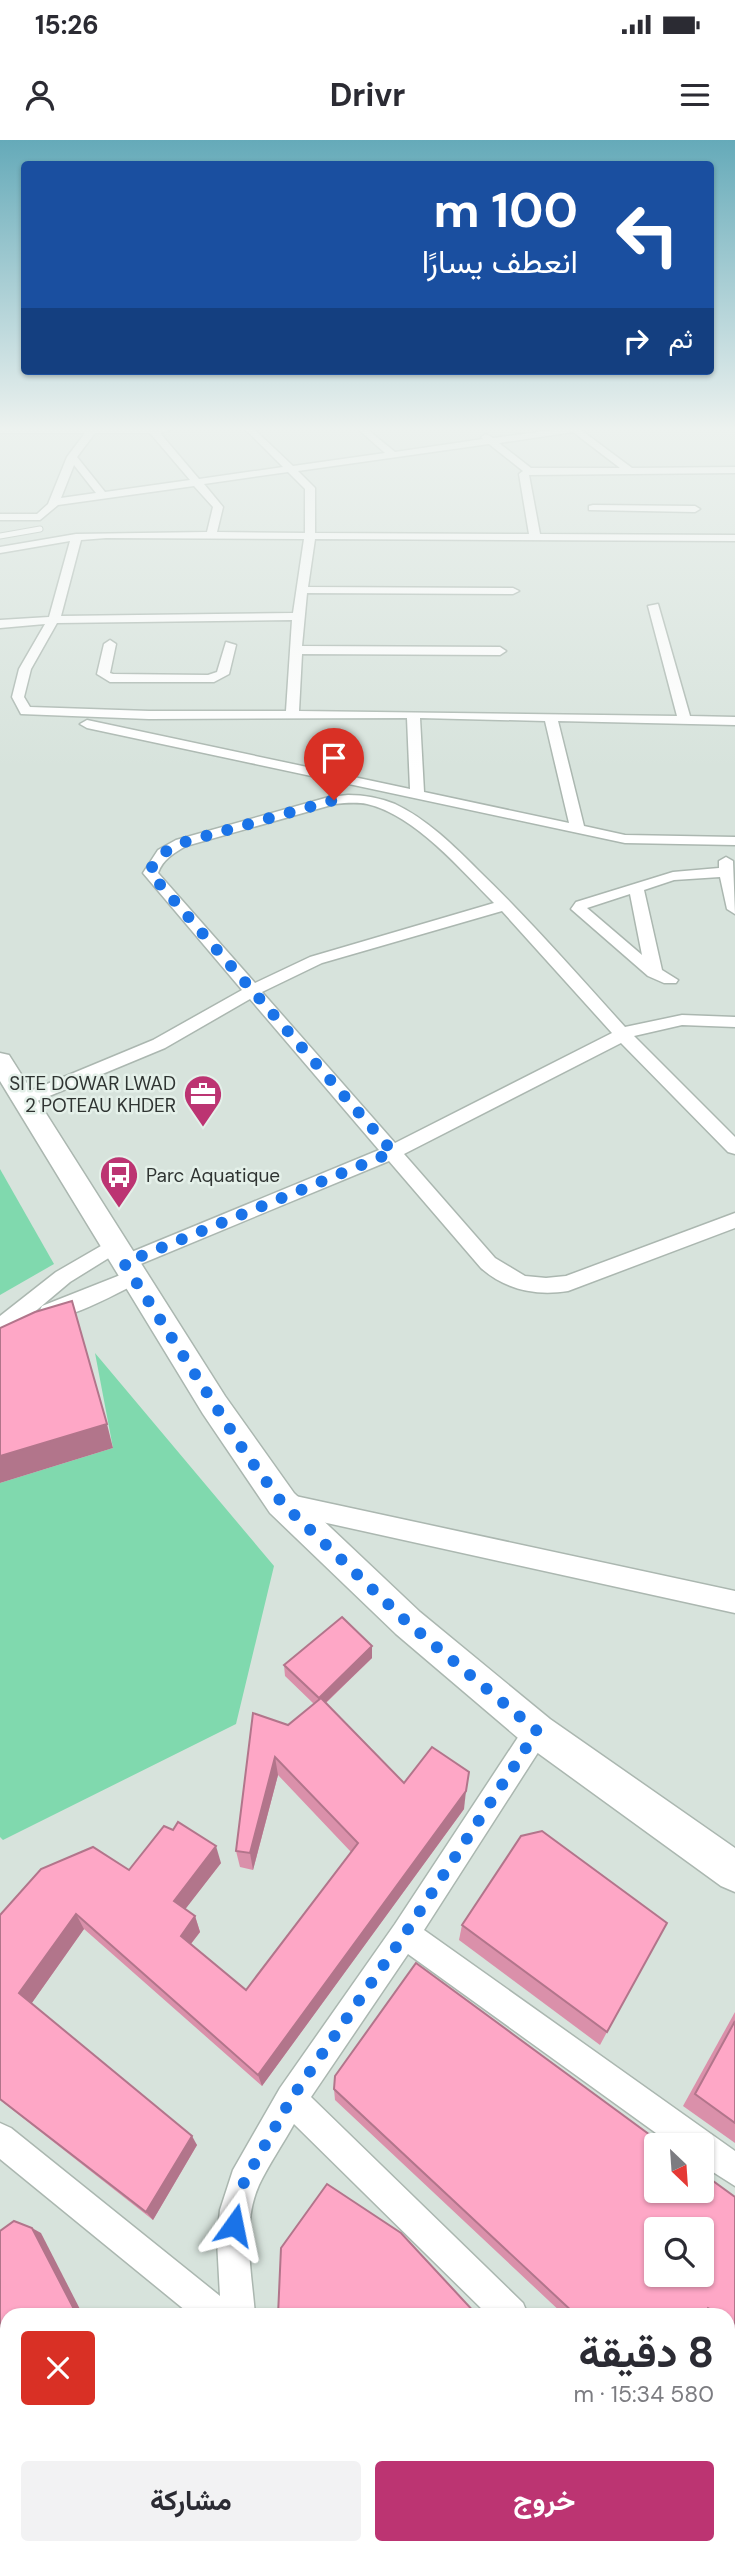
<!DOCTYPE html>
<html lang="ar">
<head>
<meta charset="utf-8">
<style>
  body { margin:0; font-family:"DM Sans",Vazirmatn,sans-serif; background:#f2f2f3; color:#2b2b33; direction:rtl; height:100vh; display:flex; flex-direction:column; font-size:26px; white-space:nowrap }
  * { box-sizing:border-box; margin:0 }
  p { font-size:23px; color:#7c7c81 }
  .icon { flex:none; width:38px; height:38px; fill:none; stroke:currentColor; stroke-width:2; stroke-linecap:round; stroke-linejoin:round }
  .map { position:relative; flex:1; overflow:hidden; direction:ltr }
  .details { position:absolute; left:0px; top:2168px; width:735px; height:247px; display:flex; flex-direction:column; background:#fff; border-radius:21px 21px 0 0; box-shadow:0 2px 5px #0004; direction:rtl }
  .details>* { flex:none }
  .banner { position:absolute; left:21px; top:21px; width:693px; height:214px; border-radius:7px; box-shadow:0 2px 5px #0004; direction:rtl; background:#1a4fa0; color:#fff; overflow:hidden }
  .needle { width:46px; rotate:155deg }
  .buttons { position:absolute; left:644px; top:1993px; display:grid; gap:14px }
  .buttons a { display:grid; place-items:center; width:70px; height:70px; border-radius:7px; background:#fff; box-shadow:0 2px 5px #0004; font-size:35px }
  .pin { position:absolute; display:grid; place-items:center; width:60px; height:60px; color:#fff; margin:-72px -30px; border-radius:50% 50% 50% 0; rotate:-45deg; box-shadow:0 0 7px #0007 }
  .pin .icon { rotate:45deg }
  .me { position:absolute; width:77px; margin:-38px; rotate:12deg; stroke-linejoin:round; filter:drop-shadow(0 0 5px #0008) }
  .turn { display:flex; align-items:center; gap:24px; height:147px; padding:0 21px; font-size:32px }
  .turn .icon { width:91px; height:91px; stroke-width:2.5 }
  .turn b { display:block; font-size:49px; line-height:60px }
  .then { display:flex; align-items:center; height:66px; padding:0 21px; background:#0003; gap:14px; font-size:26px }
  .round { display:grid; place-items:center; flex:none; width:74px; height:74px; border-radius:7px; background:#f2f2f3 }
  .head { display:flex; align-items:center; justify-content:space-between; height:119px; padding:0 21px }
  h1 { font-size:42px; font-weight:700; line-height:52px }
  .button { display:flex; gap:14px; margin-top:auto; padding:14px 21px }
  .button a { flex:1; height:80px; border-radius:7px; background:#bc3472; color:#fff; font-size:28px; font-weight:700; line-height:80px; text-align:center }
  .button a+a { background:#f2f2f3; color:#2b2b33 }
  .status { display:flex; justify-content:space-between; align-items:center; height:49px; padding:0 35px; background:#fff; direction:ltr }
  .status svg { height:19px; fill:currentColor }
  header { display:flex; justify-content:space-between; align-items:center; height:91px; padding:0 21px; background:#fff; font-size:32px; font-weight:700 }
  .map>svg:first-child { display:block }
  .green { fill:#80d9ae }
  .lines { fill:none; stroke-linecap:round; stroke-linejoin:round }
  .lane-casing { stroke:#abb7b0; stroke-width:7 }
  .street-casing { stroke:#abb7b0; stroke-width:3 }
  .secondary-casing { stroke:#abb7b0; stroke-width:3 }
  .lane { stroke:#fff; stroke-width:5 }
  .street { fill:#fff; fill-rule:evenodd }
  .secondary { fill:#fff; fill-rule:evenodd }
  .wall { fill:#da90aa }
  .shaded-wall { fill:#b2758b }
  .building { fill:#fea7c6; stroke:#b2758b; stroke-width:2; fill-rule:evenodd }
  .route { stroke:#1a73e8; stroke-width:12; stroke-dasharray:0 21.6 }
  .labels { text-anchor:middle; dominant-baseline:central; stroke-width:5; stroke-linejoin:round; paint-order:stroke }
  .poi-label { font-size:19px; fill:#2f3432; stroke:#e4f0e9; text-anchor:end }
</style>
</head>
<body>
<div class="status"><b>15:26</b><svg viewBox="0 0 49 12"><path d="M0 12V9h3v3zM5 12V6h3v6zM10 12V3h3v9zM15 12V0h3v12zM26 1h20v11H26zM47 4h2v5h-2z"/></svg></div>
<header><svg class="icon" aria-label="menu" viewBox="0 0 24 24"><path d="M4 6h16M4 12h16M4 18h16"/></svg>Drivr<svg class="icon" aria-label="person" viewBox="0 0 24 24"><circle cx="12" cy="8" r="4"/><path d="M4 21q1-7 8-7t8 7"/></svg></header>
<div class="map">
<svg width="735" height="2414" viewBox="0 0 735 2414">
  <rect width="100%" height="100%" fill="#d7e3dc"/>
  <g class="green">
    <path d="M0,1029L54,1124L0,1155Z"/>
    <path d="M95,1213L274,1426L236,1584L3,1700L0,1697V1343L113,1308Z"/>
  </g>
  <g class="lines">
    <g class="lane-casing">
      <path id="lane" d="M0,396L40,389"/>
    </g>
    <g class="street-casing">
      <g id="street">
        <path d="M0,290H170L160,293L199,339L283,327L246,290H255L293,326L385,313L359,290H368L395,312L483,299L481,297L486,294L493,298L553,290H581L632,328L735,327V333L529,335L540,394L735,395V401L315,399L308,447L513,448L519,451L513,454L307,453L302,506L500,507L506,511L500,515L302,514L299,571L677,576L648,466L658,464L690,576L735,577V585L558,581L584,686L625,695L735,697V705L625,703L87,588L80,584L87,580L410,649L407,578L149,579L21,574L12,557L19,529L45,484L0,488V480L49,477L70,401L0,413V407L76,394L207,392L213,367L194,346L58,365L40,380H0V374H37L48,364L67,317L85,293H0ZM573,292L620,328H531L499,303ZM95,293H150L190,340L105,352L77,317ZM489,304L523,331L519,334L529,394L315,393V348L298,331ZM74,325L96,353L61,358ZM288,332L305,349V393L217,392L223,367L204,344ZM106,398L304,399L293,473L61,476L81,400ZM292,480L286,571H149L30,567L24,557L31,529L57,483ZM420,578L545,581L569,683L424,652Z"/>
        <path d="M593,365L695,366L700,369L695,372L589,370V366Z"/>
        <path d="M110,500L116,504L110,533L113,534L208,535L217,532L226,502L236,505L229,534L214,542H110L97,534L104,504Z"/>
        <path d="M348,655C364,655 380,658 395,664C427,679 454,706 479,731C530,780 577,834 625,887L682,875L735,877V887L682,885L634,896L735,997V1014L728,1012L621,903L404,1014L495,1118L525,1136L546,1138L566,1136L735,1073V1088L568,1151C536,1156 506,1150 481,1128L389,1021L131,1128L124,1130L117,1128L114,1123L117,1118L379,1010L250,859L165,908L30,964H18L15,960L18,956L153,900L242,850L143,733L158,710L176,700L329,657ZM335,664C345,663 357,662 367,664C415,675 461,730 494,763L310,817L255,843L158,733C163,719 174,713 186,706ZM502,771L612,893L395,1003L262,852L322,823Z"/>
        <path d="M726,717L733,721L735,774L727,769L720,737L674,740L644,750L662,830L678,840L676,843H664L648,836L571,769L576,762L673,732L719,728V721ZM630,754L642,815L587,768Z"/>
        <path d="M113,1099L120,1101L123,1106L120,1111L70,1142L19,1185L0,1194V1176L56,1132Z"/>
        <path d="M133,1130L140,1132L143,1137L140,1142C119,1152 63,1184 42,1178L39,1172L42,1166Z"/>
        <path d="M286,1354L735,1451V1473L286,1374L278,1371L274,1364L278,1357Z"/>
        <path d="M537,1579L546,1582L550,1591L546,1600L424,1790L735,2011V2046L702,2025V2006H674L408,1814L311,1957L523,2163L528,2175H488L294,1984C283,2004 269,2024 259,2045C241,2085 252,2134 255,2175H191L0,2019V1983L11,1988L220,2156L217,2100L220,2070L233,2030L280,1948L395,1784L528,1582Z"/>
        <path d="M0,2303L7,2306V2353L0,2350Z"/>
        <path d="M728,2372L735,2375V2414L721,2408H728Z"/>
        <path d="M24,2408H61L63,2414H26Z"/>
        <path d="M76,2408H115L113,2414H74Z"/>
        <path d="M398,2408H437L439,2414H400Z"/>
      </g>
    </g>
    <g class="secondary-casing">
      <path id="secondary" d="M0,913L9,915L225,1256L294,1353L420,1472L550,1579L735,1708V1752L721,1746L524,1603L396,1494L270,1373L203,1274L0,941Z"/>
    </g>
    <use href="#lane" class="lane"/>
    <use href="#street" class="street"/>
    <use href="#secondary" class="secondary"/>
  </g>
  <g class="wall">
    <path d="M372,1506V1518L326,1563L404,1643L464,1669L262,1946L84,1789L31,1864L197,2005L153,2080L0,1960V1775L129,1730L221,1723L185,1769L195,1776L200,1792L191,1804L246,1850L351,1712L278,1635L253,1730L240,1727L236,1711L288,1585L314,1564L285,1536L284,1525Z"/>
    <path d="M462,1785L607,1892L600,1905L459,1800Z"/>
    <path d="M735,1872V2003L683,1966Z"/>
    <path d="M334,1949L735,2057V2195L728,2191V2175H564L335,1960Z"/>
    <path d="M735,2210V2355L728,2348V2226Z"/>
    <path d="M524,2408H691L697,2414H521Z"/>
  </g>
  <g class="shaded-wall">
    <path d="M107,1284L113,1308L0,1343V1316Z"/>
    <path d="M372,1506V1518L319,1569V1558Z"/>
    <path d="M275,1617L278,1635L253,1730L250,1713Z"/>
    <path d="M466,1651L464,1669L262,1946L258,1935Z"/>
    <path d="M216,1706L221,1723L180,1776L174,1761Z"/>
    <path d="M76,1774L84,1789L29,1867L19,1853Z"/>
    <path d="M195,1776L200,1792L186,1810L181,1796Z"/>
    <path d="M192,1996L197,2005L153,2080L146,2072Z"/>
    <path d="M32,2088L41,2093L83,2175H77Z"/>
    <path d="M342,2408L347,2414H342L341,2413Z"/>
  </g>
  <g class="building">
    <path d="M72,1161L107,1284L0,1316V1188L35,1172Z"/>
    <path d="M342,1477L372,1506L319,1558L284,1525Z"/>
    <path d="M321,1558L404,1643L432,1607L469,1632L466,1651L258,1935L76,1774L19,1853L192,1996L146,2072L0,1959V1775L41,1729L93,1707L129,1730L164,1686L173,1690L178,1682L216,1706L174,1761L195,1776L181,1796L246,1850L358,1703L275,1617L250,1713L236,1711L253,1573L288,1585Z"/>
    <path d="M542,1691L667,1783L607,1892L462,1785L521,1696Z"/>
    <path d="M416,1823L665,2006H656V2051H702V2033L735,2057V2184L728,2180V2175H720L708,2168L704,2175H576L334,1949L335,1936ZM656,2090H702V2135H656Z"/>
    <path d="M735,1881V1983L695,1954Z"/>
    <path d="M327,2044L401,2093L477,2175H278L281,2108Z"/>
    <path d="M14,2081L32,2088L77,2175H7V2248L0,2233V2091Z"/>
    <path d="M735,2239V2343L728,2336V2254Z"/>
    <path d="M196,2408H263L259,2414H201Z"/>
    <path d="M533,2408H691L697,2414H530Z"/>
  </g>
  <linearGradient id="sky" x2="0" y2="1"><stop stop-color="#65aab9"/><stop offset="0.46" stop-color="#edf2ef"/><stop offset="1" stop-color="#edf2ef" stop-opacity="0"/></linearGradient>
  <rect width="735" height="628" fill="url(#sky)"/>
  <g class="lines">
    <path class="route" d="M234,2085L244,2042L291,1959L405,1794L537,1591L408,1483L282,1363L246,1314L124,1123L393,1012L150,733C154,717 167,710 181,703L334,660"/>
  </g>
  <defs>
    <g id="office-pin" transform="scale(2.0125)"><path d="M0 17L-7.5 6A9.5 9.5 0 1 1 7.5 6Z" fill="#bc3472" stroke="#e4f0e9"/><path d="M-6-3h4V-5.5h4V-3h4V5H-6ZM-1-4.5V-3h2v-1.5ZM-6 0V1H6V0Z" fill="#fff"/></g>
    <g id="bus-pin" transform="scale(2.0125)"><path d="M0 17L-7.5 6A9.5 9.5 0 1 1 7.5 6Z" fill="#bc3472" stroke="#e4f0e9"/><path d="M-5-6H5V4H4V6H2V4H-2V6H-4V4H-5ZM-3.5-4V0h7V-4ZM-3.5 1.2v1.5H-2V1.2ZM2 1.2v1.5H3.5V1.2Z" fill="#fff"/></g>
  </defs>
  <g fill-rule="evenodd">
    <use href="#office-pin" x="203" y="954"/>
    <use href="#bus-pin" x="119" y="1035"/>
  </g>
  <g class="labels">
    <g class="poi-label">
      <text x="176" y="943">SITE DOWAR LWAD<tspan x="176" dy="22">2 POTEAU KHDER</tspan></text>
      <text x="146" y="1035" text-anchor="start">Parc Aquatique</text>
    </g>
  </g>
</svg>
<div class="buttons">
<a><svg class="needle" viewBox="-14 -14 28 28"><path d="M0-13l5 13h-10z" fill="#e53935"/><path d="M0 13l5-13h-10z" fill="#7c7c81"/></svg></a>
<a><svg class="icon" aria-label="search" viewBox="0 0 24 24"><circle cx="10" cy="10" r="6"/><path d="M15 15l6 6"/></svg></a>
</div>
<div class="pin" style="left:334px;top:660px;background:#d93025"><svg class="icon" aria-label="arrive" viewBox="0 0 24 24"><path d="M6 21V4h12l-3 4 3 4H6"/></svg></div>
<svg class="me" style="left:234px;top:2085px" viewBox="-20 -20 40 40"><path d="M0-17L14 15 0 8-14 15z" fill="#1a73e8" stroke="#fff" stroke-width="4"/></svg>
<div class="banner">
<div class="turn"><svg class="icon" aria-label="left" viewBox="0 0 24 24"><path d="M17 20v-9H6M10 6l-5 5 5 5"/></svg><div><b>100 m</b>انعطف يسارًا</div></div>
<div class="then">ثم<svg class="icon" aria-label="right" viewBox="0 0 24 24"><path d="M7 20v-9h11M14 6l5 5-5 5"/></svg></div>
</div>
<section class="details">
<div class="head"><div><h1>8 دقيقة</h1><p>580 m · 15:34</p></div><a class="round" style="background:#d93025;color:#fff"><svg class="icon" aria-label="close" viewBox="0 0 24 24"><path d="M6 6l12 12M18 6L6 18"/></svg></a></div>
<div class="button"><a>خروج</a><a>مشاركة</a></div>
</section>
</div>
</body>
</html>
